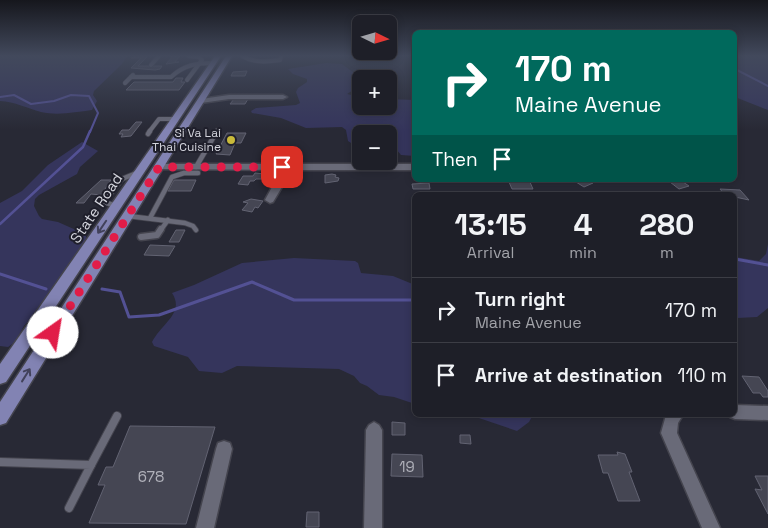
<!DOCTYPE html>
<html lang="en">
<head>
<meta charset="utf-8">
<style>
  body { margin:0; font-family:"Space Grotesk",sans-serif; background:#262730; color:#f1f3f6; height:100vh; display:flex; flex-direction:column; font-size:19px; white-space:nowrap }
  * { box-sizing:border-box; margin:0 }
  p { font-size:16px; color:#a1a2a8 }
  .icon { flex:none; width:28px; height:28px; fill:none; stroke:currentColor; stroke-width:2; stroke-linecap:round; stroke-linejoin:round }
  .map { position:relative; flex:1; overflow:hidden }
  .sheet { position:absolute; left:412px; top:192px; width:325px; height:225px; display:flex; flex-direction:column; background:#1e1f28; border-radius:8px; box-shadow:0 2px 8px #0003,0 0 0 1px #3c3d45 }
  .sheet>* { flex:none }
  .top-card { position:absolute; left:412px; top:30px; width:325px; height:152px; border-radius:8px; box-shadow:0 2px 8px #0003,0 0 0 1px #3c3d45; background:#00695c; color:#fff; overflow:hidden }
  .needle { width:32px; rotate:95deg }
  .fabs { position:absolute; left:352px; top:15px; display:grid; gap:10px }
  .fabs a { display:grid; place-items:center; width:45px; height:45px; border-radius:8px; background:#1e1f28; box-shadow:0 2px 8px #0003,0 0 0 1px #3c3d45; font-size:25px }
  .pin { position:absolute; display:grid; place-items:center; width:42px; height:42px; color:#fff; margin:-21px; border-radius:10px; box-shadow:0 2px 8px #0006 }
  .me { position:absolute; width:55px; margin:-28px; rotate:32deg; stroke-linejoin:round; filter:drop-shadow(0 0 4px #0008) }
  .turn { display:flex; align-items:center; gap:18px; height:105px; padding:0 20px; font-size:22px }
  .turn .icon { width:65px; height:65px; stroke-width:2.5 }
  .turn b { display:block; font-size:35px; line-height:42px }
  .then { display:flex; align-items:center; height:48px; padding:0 20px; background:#0003; gap:10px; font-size:19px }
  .eta { display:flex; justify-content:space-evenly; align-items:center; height:85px; text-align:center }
  .eta b { font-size:30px; font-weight:700; line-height:35px }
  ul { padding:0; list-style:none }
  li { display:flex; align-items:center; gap:15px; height:65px; padding:0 20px; border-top:1px solid #3c3d45 }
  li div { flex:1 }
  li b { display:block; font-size:19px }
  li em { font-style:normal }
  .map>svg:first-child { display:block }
  .green { fill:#35355c }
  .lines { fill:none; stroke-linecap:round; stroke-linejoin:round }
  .stream-far2 { stroke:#535194; stroke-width:2 }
  .stream-far1 { stroke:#535194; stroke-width:2.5 }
  .stream { stroke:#535194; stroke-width:3 }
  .building { fill:#454653; stroke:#626372 }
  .service-far3-casing { stroke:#44444e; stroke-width:5 }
  .service-far2-casing { stroke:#44444e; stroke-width:6 }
  .service-far1-casing { stroke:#44444e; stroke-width:9 }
  .service-casing { stroke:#44444e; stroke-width:10 }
  .minor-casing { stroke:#44444e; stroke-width:3 }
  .primary-casing { stroke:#44444e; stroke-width:3 }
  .service-far3 { stroke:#696a78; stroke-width:4 }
  .service-far2 { stroke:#696a78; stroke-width:4.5 }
  .service-far1 { stroke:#696a78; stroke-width:6 }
  .service { stroke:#696a78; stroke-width:8 }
  .minor { fill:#696a78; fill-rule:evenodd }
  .primary { fill:#8283b3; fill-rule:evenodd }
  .oneway { stroke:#42425b }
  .route { stroke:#e11d48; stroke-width:9; stroke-dasharray:0 16.2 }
  .poi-dot { fill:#c9ba3a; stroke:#1f1f2b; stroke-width:2 }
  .labels { text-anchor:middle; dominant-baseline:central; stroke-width:4; stroke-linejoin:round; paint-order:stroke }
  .far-poi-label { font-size:12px; fill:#d4d5dd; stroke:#1f1f2b; text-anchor:end }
  .street-label { font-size:15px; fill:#d4d5dd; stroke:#1f1f2b }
  .near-number-label { font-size:15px; fill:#b0b1ba }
</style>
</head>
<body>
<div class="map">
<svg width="768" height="528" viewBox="0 0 768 528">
  <rect width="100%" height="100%" fill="#282935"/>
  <g class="green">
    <path d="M0,56H127L122,64L94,91L93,95L97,101L92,110C76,112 58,116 41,112C27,108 15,102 0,101Z"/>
    <path d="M735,56H768V110L735,97Z"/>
    <path d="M326,63L342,64L362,79L361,85L347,94L361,97V106H389V99L415,100V156L401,155L396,149L389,145V134H361V146L354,145L348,141L346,130L342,127L306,128L281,118L252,113L251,111L256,108L296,105L300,103L296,92L298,88L307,82V79L293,74L288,69Z"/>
    <path d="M82,142L98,151L80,167L77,174L39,195L35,199L34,206L39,216L42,219L58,222L85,234L87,239L73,258L57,290L24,326L15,342L8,347L0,346V203L22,191L48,165Z"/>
    <path d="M768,244V308L757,317L737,318L735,317V257L759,261L766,254Z"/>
    <path d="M294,258L355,261L358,263L361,273L393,276L415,285V404L394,397L379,395L367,386L360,383L354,376L339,369L237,366L222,373L199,371L188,357L154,346L152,342C162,323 185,313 172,293L194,285L242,263Z"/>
    <path d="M470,415H533L529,422L517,431Z"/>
  </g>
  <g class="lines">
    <g class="stream-far2">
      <path d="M735,69L768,86"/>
      <path d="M0,97L14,95L31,104L54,101L71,95L89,96L98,113L90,132"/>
    </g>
    <path class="stream-far1" d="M0,224L83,147L90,131"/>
    <g class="stream">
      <path d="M735,259L768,265"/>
      <path d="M0,274L46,289"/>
      <path d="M102,289L120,292L129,317L159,315L252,282L294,300H415"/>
    </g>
  </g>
  <g class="building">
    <path d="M169,56H180L175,62H179L166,64L172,57Z"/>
    <path d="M133,57H147L138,66H162L160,69L155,70L131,68L141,58H131Z"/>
    <path d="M247,71L245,76H231L233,72Z"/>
    <path d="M176,78H183L181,82H185L179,90H126L134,82H173Z"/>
    <path d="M234,99H248L245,104H230Z"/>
    <path d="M136,122H142L131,136L121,137L123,134H119L122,130H129Z"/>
    <path d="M227,133H246L241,143H235L230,155L216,154Z"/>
    <path d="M273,148H286L283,155H270Z"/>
    <path d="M255,173L265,174L263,179H256L254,181H250L248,185L238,184L243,176H253Z"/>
    <path d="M332,174L336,175L335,177L339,178L338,181L325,183V175Z"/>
    <path d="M101,180H111L101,195L91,194L84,203H76Z"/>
    <path d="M174,180H196L191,191H168Z"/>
    <path d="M520,180H529L533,189H512L509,182H521Z"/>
    <path d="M580,180H588L593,183L584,187L576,182Z"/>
    <path d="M680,180L689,186L679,189L670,182Z"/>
    <path d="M429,183L430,189H413L412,184Z"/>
    <path d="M720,189L740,190L749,200L735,197V195H725Z"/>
    <path d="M251,199L263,201L258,208L255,207L252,212L242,210L248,203L243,202Z"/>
    <path d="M176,230H185L179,242H169Z"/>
    <path d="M150,245L175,246L169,256L144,255Z"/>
    <path d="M742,376L759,377L768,391V397H763L760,393H753Z"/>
    <path d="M392,422L405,423V435H392Z"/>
    <path d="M130,426L215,427L186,524L89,523L105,485H98L106,467H113Z"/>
    <path d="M460,435H470L471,444L460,443Z"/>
    <path d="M617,452L625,454L632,472H629L640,501H618L608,473H603L598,455H618Z"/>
    <path d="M392,454L422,455L423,477L391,476Z"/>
    <path d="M755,476H768V514L755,489L762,490Z"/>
    <path d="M307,512H319V527H306Z"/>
  </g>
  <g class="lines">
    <g class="service-far3-casing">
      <g id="service-far3">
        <path d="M242,56C254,63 267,62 280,60L281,56"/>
        <path d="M151,65L159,56"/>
        <path d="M131,77H171C184,65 196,63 213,63"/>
        <path d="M187,80L202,60L199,57L189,56"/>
        <path d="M125,83L133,75"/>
        <path d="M149,132L159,119H175"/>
      </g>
    </g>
    <g class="service-far2-casing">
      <g id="service-far2">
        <path d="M148,134L150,131"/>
        <path d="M196,167L217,131"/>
        <path d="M116,206L104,202L122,179L139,172"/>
        <path d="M128,216L185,223L193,226L196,230"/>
        <path d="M150,218L172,177L184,173H198"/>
        <path d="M160,231L168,220"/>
      </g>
    </g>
    <g class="service-far1-casing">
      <path id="service-far1" d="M141,237L157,235L161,229"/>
    </g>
    <g class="service-casing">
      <g id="service">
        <path d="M0,462L91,465L69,508"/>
        <path d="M91,465L117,416"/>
      </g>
    </g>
    <g class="minor-casing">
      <g id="minor">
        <path d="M229,95H283L287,97L283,99H229L201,103L197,101L201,99Z"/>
        <path d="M159,164H415V170H286L282,187L273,202L270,203L265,200L272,187L277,170L156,169L155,167Z"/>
        <path d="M735,405L768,406V420L735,419L730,417L729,415H735Z"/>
        <path d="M666,415H683L678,423L677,433L720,528H702L661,433Z"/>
        <path d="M374,422L379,425L382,430V528H364L366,430L369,425Z"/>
        <path d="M224,441L230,443L232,449L214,528H196L216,449L218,443Z"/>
      </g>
    </g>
    <g class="primary-casing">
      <g id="primary">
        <path d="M215,56H221L6,382L0,384V364Z"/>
        <path d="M226,56H232L6,423L0,425V402Z"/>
      </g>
    </g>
    <use href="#service-far3" class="service-far3"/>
    <use href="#service-far2" class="service-far2"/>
    <use href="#service-far1" class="service-far1"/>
    <use href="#service" class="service"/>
    <use href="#minor" class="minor"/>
    <use href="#primary" class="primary"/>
  </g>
  <defs><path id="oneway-shaft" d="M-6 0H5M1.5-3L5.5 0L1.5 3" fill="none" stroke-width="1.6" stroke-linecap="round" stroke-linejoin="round" transform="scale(1.25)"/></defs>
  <g class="oneway">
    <use href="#oneway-shaft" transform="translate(102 227) rotate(124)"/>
    <use href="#oneway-shaft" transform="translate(26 375) rotate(-58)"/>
  </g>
  <linearGradient id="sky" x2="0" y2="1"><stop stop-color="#16171d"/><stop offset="0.43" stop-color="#42495c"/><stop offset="1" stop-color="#42495c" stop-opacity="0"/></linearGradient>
  <rect width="768" height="130" fill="url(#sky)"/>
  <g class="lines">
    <path class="route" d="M53,333L159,167H282"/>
  </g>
  <circle class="poi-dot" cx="231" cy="140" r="5"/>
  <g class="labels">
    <g class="far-poi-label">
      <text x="221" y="133">Si Va Lai<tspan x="221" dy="14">Thai Cuisine</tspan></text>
    </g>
    <g class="street-label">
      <text transform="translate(96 208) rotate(-56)">State Road</text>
    </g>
    <g class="near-number-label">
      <text x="407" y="466">19</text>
      <text x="151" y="476">678</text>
    </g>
  </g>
</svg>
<div class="fabs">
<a><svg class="needle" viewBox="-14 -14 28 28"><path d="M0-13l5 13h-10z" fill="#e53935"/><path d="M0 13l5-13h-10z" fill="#a1a2a8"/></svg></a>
<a>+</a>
<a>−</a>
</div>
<div class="pin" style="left:282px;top:167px;background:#d93025"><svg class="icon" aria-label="arrive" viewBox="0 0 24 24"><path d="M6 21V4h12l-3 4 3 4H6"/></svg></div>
<svg class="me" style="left:53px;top:333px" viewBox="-20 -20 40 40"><circle r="19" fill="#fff"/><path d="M0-13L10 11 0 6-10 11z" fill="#e11d48"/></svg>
<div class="top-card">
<div class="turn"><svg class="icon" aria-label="right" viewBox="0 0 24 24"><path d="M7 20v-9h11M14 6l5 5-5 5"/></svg><div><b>170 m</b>Maine Avenue</div></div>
<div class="then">Then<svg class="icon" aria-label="arrive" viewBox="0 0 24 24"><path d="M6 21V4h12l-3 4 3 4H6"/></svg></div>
</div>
<section class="sheet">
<div class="eta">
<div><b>13:15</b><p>Arrival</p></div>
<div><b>4</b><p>min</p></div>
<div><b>280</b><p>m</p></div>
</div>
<ul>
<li><svg class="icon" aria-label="right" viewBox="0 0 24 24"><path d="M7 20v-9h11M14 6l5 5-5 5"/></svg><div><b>Turn right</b><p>Maine Avenue</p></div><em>170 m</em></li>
<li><svg class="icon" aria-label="arrive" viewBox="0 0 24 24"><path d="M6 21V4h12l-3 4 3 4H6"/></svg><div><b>Arrive at destination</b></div><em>110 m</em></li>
</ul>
</section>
</div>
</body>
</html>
